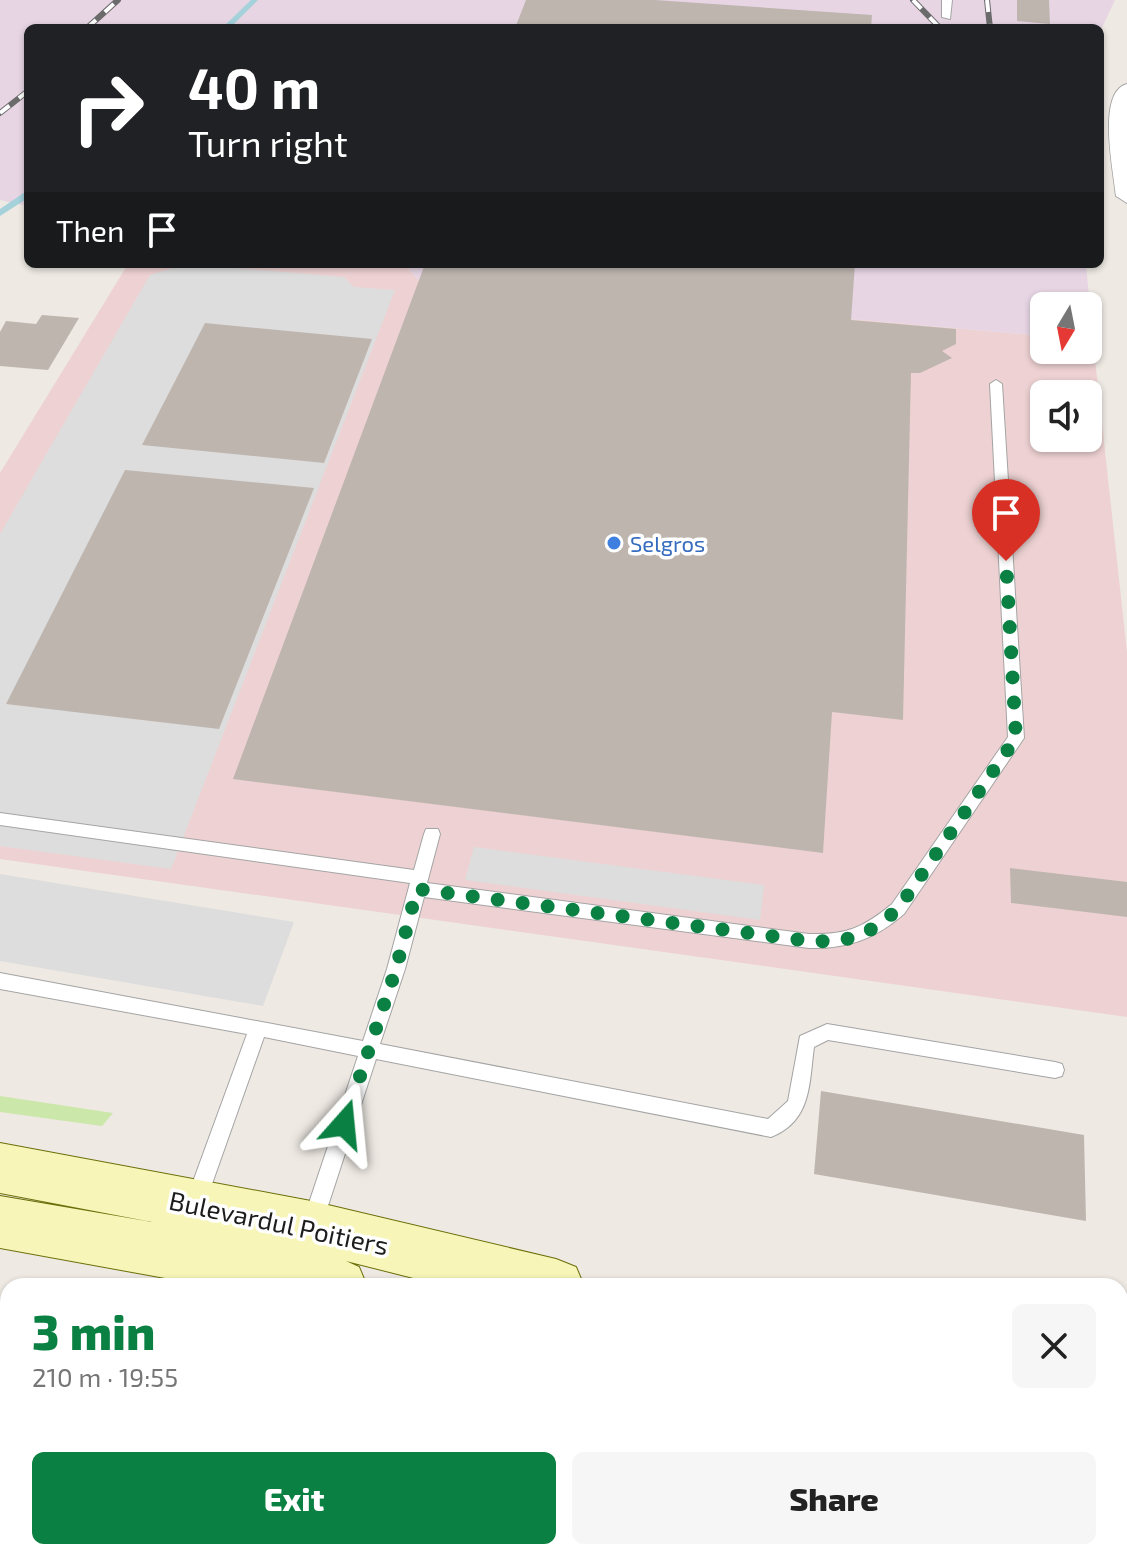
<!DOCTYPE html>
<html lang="en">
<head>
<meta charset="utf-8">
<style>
  body { margin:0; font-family:"Exo 2",sans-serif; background:#f6f6f6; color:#222; height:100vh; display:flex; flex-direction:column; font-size:30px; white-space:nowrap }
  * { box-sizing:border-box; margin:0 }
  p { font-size:26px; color:#767676 }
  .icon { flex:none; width:44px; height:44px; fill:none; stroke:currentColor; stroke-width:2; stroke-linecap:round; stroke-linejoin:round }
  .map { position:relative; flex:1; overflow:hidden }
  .sheet { position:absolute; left:0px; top:1278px; width:1128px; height:282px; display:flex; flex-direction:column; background:#fff; border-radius:24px 24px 0 0; box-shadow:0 2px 6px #0004 }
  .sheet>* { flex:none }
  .guide { position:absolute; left:24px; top:24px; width:1080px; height:244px; border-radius:12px; box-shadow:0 2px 6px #0004; background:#202124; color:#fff; overflow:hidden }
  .needle { width:52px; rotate:190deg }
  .buttons { position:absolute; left:1030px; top:292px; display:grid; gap:16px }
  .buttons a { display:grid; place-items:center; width:72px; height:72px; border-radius:12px; background:#fff; box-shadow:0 2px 6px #0004; font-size:40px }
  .pin { position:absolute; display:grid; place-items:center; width:68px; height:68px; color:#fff; margin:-82px -34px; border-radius:50% 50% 50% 0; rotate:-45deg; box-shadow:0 0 8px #0007 }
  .pin .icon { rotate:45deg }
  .me { position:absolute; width:88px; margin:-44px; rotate:18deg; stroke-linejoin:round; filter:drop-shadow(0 0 6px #0008) }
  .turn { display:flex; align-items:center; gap:28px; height:168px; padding:0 32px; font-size:36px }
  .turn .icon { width:104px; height:104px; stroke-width:2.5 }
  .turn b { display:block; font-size:56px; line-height:68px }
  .then { display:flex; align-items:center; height:76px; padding:0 32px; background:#0003; gap:16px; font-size:30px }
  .round { display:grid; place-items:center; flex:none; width:84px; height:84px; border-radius:12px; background:#f6f6f6 }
  .summary { display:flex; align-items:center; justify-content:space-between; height:136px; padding:0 32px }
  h1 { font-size:48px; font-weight:800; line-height:60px; color:#0b8043 }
  .action { display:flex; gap:16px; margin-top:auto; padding:16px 32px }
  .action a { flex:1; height:92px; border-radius:12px; background:#0b8043; color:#fff; font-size:32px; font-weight:800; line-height:92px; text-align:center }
  .action a+a { background:#f6f6f6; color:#222 }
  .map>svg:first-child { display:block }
  .commercial { fill:#eed2d3; fill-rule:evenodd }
  .industrial { fill:#e7d5e4 }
  .grass { fill:#cce7aa }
  .parking { fill:#ddd }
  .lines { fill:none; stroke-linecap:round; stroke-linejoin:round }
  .stream { fill:#a4d1da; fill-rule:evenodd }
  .building { fill:#beb5af }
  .service-casing { stroke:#a4a4a4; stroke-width:2 }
  .minor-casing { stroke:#a4a4a4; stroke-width:2 }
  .secondary-casing { stroke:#6b6f09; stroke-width:2 }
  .path { stroke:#f4726d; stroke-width:6; stroke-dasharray:5 5; stroke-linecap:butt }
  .service { fill:#fff; fill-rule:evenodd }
  .minor { fill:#fff; fill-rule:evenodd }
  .secondary { fill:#f7f6b8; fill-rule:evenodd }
  .rail-casing { stroke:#6b6b6b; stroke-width:6 }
  .rail { stroke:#fff; stroke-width:4; stroke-dasharray:12; stroke-linecap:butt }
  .route { stroke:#0b8043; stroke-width:14; stroke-dasharray:0 25.2 }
  .shop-dot { fill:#3f7fe0; stroke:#fff; stroke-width:3 }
  .labels { text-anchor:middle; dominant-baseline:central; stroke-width:7; stroke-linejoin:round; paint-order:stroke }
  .shop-label { font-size:22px; fill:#366cbe; stroke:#fff; text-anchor:start }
  .near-street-label { font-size:26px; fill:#1d1d1d; stroke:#fff }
</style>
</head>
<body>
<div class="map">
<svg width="1127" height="1559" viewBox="0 0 1127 1559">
  <rect width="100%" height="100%" fill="#eee9e3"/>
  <path class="commercial" d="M128,264H405L419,281L1044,336V350H1088V340L1093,341L1127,652V1017L0,859V473ZM1044,394H1088V438H1044Z"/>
  <g class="industrial">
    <path d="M0,0H1115L1100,32V28H28V206L0,200Z"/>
    <path d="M405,264H1086L1093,341L1088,340V306H1044V336L419,281Z"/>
  </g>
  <g class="grass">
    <path d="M0,1096L113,1113L102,1126L0,1112Z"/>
    <path d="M0,1523L8,1527V1552H77L100,1559H0Z"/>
  </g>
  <g class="parking">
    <path d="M186,264L344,277L354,287L395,290L171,869L0,846V534L150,275Z"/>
    <path d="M474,847L764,885L760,920L465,880Z"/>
    <path d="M0,874L294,922L263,1006L0,961Z"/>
  </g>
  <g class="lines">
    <g class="stream">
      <path d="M251,0H258L230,28H222Z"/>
      <path d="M25,192H28V198L0,216V209Z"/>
    </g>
  </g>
  <g class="building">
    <path d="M526,0H655L872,15L871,28H515Z"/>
    <path d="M1017,0H1049L1050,24L1017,21Z"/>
    <path d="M425,264H855L851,320L956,329V344L942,351L952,358L920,373H911L903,720L832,712L823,853L233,779Z"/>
    <path d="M42,315L79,318L48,370L0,366V332L6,321L36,324Z"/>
    <path d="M205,323L372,339L324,463L142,445Z"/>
    <path d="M125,470L314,488L219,729L6,704Z"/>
    <path d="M1010,868L1127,882V917L1011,903Z"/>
    <path d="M821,1091L1084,1135L1086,1221L814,1174Z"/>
  </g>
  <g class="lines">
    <g class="service-casing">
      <g id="service">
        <path d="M942,0H952L950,19L942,17Z"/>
        <path d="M996,380L1002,384L1024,738L904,914C875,939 847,949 809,948L424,897L405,969L380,1044L768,1119L788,1101L800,1036L827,1024L1055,1062L1062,1064L1064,1070L1062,1076L1055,1078L828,1040L814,1047C809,1083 812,1121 771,1137L376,1059L323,1221L320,1228L313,1230L306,1228L303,1221L358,1056L264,1037L207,1198L204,1204L197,1207L190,1204L187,1198L247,1034L0,989V973L363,1041L387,969L410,883L0,825V813L414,870L424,834L426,829H438L440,834L427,883L809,934C846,935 863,928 892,904L1008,737L990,384Z"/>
        <path d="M0,1403L8,1407V1432L0,1428Z"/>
        <path d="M456,1552H501L504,1559H459Z"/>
        <path d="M584,1552H613L610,1559H581Z"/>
      </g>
    </g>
    <g class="minor-casing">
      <path id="minor" d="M1127,84V203L1116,196C1114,172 1096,92 1127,84Z"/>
    </g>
    <g class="secondary-casing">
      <g id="secondary">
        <path d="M0,1143L311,1201L556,1259L576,1267L584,1286H445L346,1261L359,1267L367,1286H209L0,1248V1196L152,1222L0,1193Z"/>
        <path d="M1120,1524L1127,1527V1559H1084L1081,1552H1120Z"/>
        <path d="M979,1552H1050L1053,1559H982Z"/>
      </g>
    </g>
    <g class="path">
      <path d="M666,1552L672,1559"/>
      <path d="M377,1559L380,1552"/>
    </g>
    <use href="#service" class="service"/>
    <use href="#minor" class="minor"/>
    <use href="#secondary" class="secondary"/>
    <g class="rail-casing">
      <g id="rail">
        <path d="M913,0L940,28"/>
        <path d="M987,0L990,28"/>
        <path d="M87,28L118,0"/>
        <path d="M0,113L28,91"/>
      </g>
    </g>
    <use href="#rail" class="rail"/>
  </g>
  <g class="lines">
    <path class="route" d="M344,1124L396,969L417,889L809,941C850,943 867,936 898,909L1016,738L1006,561"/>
  </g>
  <circle class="shop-dot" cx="614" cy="543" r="8"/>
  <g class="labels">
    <g class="shop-label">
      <text x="630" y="543">Selgros</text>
    </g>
    <g class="near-street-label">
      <text transform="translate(279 1222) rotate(12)">Bulevardul Poitiers</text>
    </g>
  </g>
</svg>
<div class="buttons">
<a><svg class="needle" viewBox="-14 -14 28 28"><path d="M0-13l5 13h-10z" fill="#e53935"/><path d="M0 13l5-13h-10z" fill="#767676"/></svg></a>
<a><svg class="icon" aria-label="sound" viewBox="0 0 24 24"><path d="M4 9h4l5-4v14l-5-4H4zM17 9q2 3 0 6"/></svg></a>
</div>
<div class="pin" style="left:1006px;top:561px;background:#d93025"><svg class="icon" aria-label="arrive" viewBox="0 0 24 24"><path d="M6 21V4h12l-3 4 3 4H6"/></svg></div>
<svg class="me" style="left:344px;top:1124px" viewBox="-20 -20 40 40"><path d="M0-17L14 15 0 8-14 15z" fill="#0b8043" stroke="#fff" stroke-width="4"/></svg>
<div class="guide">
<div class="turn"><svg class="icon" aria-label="right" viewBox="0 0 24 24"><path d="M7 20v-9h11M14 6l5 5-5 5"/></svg><div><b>40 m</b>Turn right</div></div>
<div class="then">Then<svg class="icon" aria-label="arrive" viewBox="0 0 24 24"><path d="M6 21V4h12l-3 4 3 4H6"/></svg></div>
</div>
<section class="sheet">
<div class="summary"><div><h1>3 min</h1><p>210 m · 19:55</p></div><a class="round"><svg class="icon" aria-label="close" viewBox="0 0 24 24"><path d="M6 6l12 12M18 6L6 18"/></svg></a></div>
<div class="action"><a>Exit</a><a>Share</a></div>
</section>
</div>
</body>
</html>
